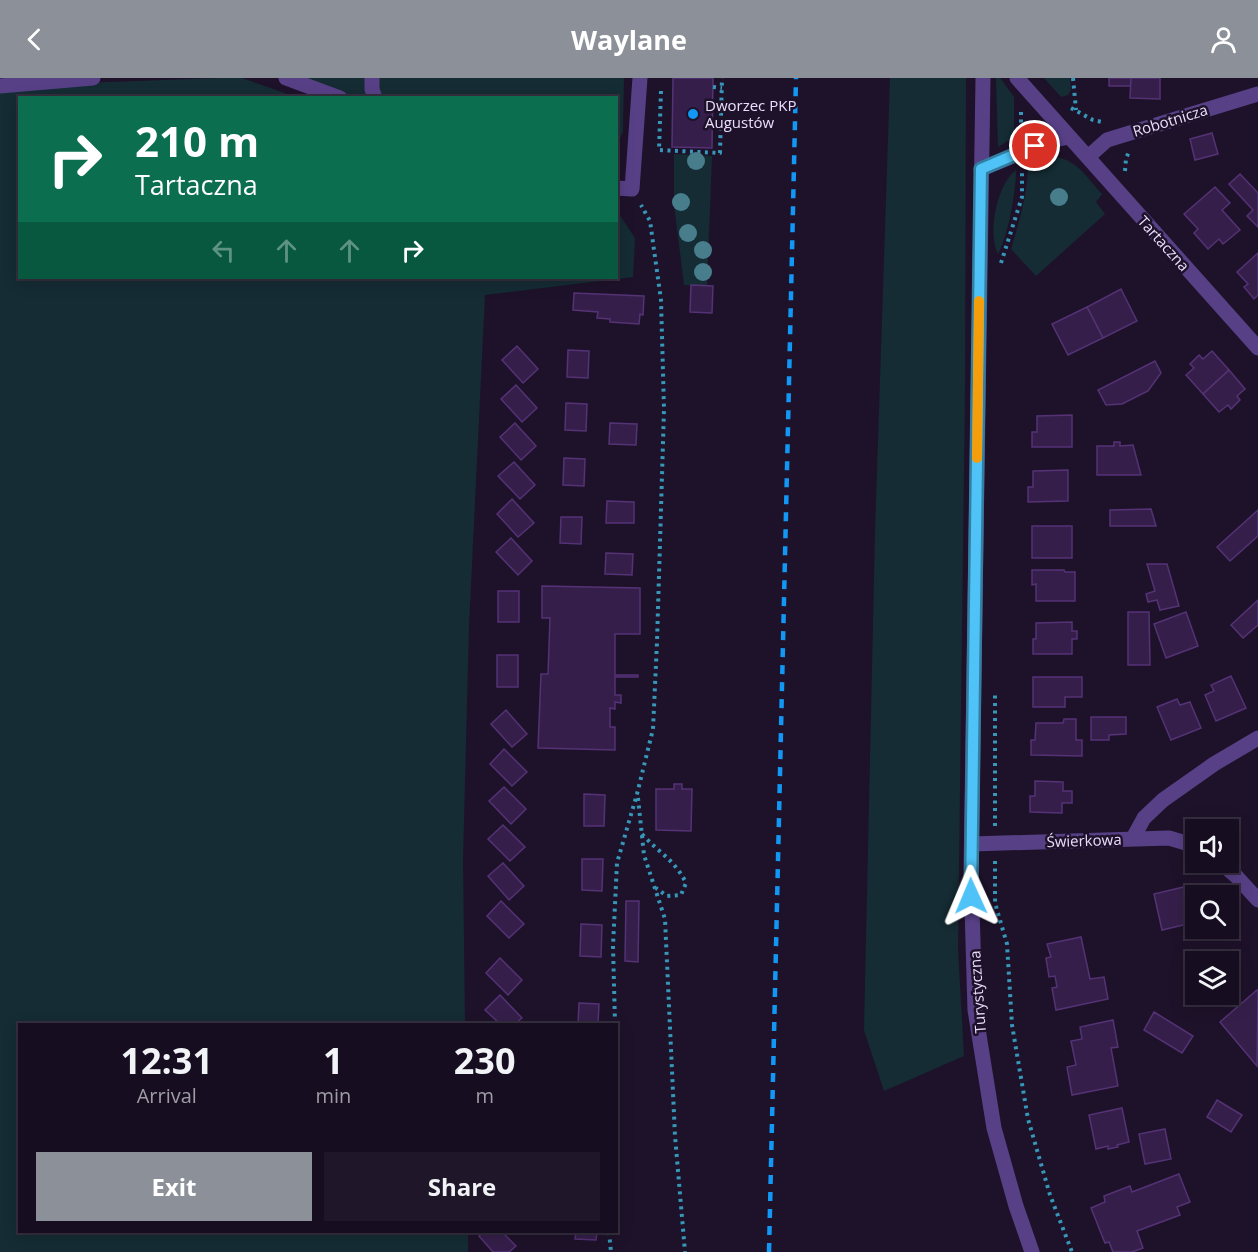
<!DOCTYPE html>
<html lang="en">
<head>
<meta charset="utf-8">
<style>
  body { margin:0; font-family:"Open Sans",sans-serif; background:#1f1729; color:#f1f3f6; height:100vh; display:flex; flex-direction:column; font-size:22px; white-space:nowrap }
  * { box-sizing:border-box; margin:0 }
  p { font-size:20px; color:#9e9ca5 }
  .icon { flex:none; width:33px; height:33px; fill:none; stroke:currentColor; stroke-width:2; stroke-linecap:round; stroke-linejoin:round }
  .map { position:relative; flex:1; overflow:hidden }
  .panel { position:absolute; left:18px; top:945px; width:600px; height:210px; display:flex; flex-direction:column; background:#160e20; border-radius:0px; box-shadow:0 3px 15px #0003,0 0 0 2px #352e3e }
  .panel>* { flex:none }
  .top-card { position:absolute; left:18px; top:18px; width:600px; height:183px; border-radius:0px; box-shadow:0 3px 15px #0003,0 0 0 2px #352e3e; background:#0b6e4f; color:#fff; overflow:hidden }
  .controls { position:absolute; left:1185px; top:741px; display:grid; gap:12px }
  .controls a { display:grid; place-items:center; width:54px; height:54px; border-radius:0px; background:#160e20; box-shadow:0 3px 15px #0003,0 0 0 2px #352e3e; font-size:30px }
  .pin { position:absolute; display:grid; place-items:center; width:51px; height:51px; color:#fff; margin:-26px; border:3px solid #fff; border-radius:50%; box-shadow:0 2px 6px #0007 }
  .me { position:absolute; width:66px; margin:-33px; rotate:359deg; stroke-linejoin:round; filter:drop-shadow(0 0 4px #0008) }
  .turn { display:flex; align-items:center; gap:21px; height:126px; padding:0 18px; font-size:27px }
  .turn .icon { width:78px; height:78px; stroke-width:2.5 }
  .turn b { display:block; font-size:42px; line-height:51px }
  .lanes { display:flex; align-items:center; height:57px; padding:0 18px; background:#0003; justify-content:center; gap:30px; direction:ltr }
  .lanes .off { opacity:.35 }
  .eta { display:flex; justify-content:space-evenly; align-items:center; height:102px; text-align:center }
  .eta b { font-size:36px; font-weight:700; line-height:42px }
  .cta { display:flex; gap:12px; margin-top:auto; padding:12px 18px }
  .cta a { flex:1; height:69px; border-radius:0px; background:#8c9099; color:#fff; font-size:24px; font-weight:700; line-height:69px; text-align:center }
  .cta a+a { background:#1f1729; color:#f1f3f6 }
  header { display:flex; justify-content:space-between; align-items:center; height:78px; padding:0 18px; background:#8c9099; color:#fff; font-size:27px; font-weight:700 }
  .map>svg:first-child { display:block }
  .green { fill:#152c34 }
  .building { fill:#351f4a; stroke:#543275; stroke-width:1.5 }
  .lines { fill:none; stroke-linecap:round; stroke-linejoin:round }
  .path { stroke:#3697b8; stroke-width:4; stroke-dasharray:3 4.5; stroke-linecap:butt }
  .minor { stroke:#584087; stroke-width:15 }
  .rail { stroke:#1297f5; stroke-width:4.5; stroke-dasharray:9 8; stroke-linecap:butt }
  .tree { fill:#487d8c }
  .route-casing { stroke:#337fa1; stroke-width:15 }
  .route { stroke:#4fc3f7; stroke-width:10 }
  .slow { stroke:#f59e0b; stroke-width:10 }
  .poi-dot { fill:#1297f5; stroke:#1e122a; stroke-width:2 }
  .labels { text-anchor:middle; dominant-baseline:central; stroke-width:5; stroke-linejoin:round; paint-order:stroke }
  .poi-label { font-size:15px; fill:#ebddfe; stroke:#1e122a; text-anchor:start }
  .street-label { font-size:15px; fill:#ebddfe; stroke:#1e122a }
</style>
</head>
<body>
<header><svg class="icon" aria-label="back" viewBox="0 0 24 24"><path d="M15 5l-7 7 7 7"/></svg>Waylane<svg class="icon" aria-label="person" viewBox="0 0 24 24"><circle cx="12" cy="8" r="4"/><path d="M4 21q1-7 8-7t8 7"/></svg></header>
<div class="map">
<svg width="1258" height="1174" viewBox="0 0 1258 1174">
  <rect width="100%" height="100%" fill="#1e122a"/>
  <g class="green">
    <path d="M218,0H242L296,19L20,20V200H616L617,133L635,160L633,199L485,217L469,548L463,781L465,946H20V1154H468V1174H0V8Z"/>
    <path d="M286,0H624L623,54L617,68L616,20L340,19Z"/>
    <path d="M890,0H966L965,311L958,871L964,978L884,1013L864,952L875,454Z"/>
    <path d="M996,0H1000L1014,19V59L998,69Z"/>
    <path d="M1044,0H1070L1071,12L1068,17L1061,19Z"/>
    <path d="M674,76L712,78L707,208L684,207L674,126Z"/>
    <path d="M1045,78C1076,79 1082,94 1102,116L1096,124L1105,136L1036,198L1011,171C1020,141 1028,115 1028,84Z"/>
    <path d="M1016,92C1016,113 1008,158 998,176C987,155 997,106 1016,92Z"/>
  </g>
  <g class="building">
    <path d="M673,0H713L712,70L672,69Z"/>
    <rect x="1109" y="0" width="22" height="8"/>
    <path d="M1131,0H1160V21L1130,20Z"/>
    <path d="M1212,55L1218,76L1195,82L1190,61Z"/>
    <path d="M1240,96L1258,115V149L1247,138L1253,132L1229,106Z"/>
    <path d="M1215,109L1230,125L1222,132L1240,152L1223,166L1219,161L1208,171L1194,155L1198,151L1184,136Z"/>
    <path d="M1258,175V217L1254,221L1244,209L1248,206L1237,194Z"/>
    <path d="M691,207L713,208L712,235L690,234Z"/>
    <path d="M1121,211L1137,243L1103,260L1087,229Z"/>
    <path d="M574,215L644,218L643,237L640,236L639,246L610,244V241L597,240L598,234L573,232Z"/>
    <path d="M1087,229L1103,260L1068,277L1052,246Z"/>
    <path d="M517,268L538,291L523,305L502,282Z"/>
    <path d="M568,272L589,273L588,300L567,299Z"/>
    <path d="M1212,273L1229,292L1203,316L1186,297L1194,290L1190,286L1199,277L1203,281Z"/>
    <path d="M1155,283L1161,295L1148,313L1122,326L1106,327L1098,312Z"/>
    <path d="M1229,292L1245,311L1237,318L1240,322L1231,331L1228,327L1219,334L1203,316Z"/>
    <path d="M516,307L537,330L522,344L501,321Z"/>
    <path d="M566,325L587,326L586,353L565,352Z"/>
    <path d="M1072,337V369H1032V354H1037V338Z"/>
    <path d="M515,345L536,368L521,382L500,359Z"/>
    <path d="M610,345L637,346L636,367L609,366Z"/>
    <path d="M1114,364H1120V368L1133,367L1141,397H1097V368H1114Z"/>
    <path d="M564,380L585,381L584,408L563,407Z"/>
    <path d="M514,384L535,407L520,421L498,398Z"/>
    <path d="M1068,392V423L1028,424V409H1033V393Z"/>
    <path d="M512,421L534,445L518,459L497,436Z"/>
    <path d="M607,423L634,424V445H606Z"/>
    <path d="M1151,431L1156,448H1110V432Z"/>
    <path d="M1258,432V458L1230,483L1217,469Z"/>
    <path d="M561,439H582L581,466L560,465Z"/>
    <rect x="1032" y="448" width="40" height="32"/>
    <path d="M511,460L532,483L518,497L496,474Z"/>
    <path d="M606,475L633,476L632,497L605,496Z"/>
    <path d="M1147,486H1167L1179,528L1160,532L1157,522L1148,524L1146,516L1155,513Z"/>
    <path d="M1032,492H1064L1065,494H1075V523H1036V506L1032,507Z"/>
    <path d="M542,508L640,510V556H615V597H638V599H615V617H621V625L615,624V631L610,630V649H615V672L538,670L541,596H548L550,540H542Z"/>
    <rect x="498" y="513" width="21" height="31"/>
    <path d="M1258,522V547L1243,560L1231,547Z"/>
    <path d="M1128,534H1149L1150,587H1128Z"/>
    <path d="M1186,534L1198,568L1166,580L1154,546Z"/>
    <path d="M1072,544V553H1077V561H1072V576H1033V561H1036V545Z"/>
    <rect x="497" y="577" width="21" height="32"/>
    <path d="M1231,598L1246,630L1216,643L1205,617L1214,613L1211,607Z"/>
    <path d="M1033,599H1082V619H1065V629H1033Z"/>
    <path d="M1177,621L1180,627L1190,624L1201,650L1171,662L1157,629Z"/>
    <path d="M506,632L527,656L512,669L491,646Z"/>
    <path d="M1091,639H1126V656L1109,657V662H1091Z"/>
    <path d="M1064,641H1076V662H1082V678L1031,677V662H1035L1036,645H1063Z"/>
    <path d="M504,671L527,694L512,708L490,686Z"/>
    <path d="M1035,703L1063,704V713H1072V725H1062V735L1030,734V718H1035Z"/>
    <path d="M674,706H682V711H692L691,753L656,752V711H674Z"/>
    <path d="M504,709L526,731L511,746L489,723Z"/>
    <path d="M584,716L605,717L604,748H584Z"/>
    <path d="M503,747L525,769L510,783L488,761Z"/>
    <path d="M582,781H603L602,813L582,812Z"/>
    <path d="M503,785L524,808L509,822L488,798Z"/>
    <path d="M1196,806L1198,818H1196V844L1162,852L1154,816Z"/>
    <path d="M501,823L524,846L509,860L487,838Z"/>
    <path d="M626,823H639L638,884L625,883Z"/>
    <path d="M581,846L602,847L601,879L580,878Z"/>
    <path d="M1081,859L1090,901L1104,899L1108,921L1056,932L1052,910L1057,909L1055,898L1049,899L1046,880L1051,879L1047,866Z"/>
    <path d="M500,880L522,902L508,917L486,895Z"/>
    <path d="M1257,912L1258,914L1257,988L1220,944Z"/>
    <path d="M500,917L522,940L515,946H500L485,932Z"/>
    <path d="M579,925L599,926L598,946H578Z"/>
    <path d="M1154,934L1193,958L1182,975L1144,952Z"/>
    <path d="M1113,942L1118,969L1111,970L1118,1008L1072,1017L1067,989L1076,987L1071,963L1082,961L1080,949Z"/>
    <path d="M1217,1022L1242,1037L1231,1054L1207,1039Z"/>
    <path d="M1122,1030L1129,1064L1117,1067L1118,1069L1108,1071V1068L1096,1071L1089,1037Z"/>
    <path d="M1165,1051L1171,1081L1145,1086L1139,1056Z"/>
    <path d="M1179,1096L1190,1124L1177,1129L1180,1137L1137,1153L1143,1170L1132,1174H1113L1109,1164L1105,1165L1091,1130L1105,1124L1104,1118L1130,1108L1132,1114Z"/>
    <path d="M484,1154H502L516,1168L509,1174H493L479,1158Z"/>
    <path d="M576,1154H597L596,1162L575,1161Z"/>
  </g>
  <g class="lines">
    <g class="path">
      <path d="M1073,0L1076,32"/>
      <path d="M713,9L722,10"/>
      <path d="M661,13L659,72L720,75L722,0"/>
      <path d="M1071,30L1093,42L1102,44"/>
      <path d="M1021,34V53"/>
      <path d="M1125,93L1126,80L1129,74"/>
      <path d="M1001,185L1022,119V94"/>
      <path d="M638,720L644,777L665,841L675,1058L685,1174"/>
      <path d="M995,748V615"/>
      <path d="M642,756C658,774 675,782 686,805L681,817L667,818L656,810"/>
      <path d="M995,783V825L1007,866L1012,947L1028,1041L1050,1117L1072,1174"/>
      <path d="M615,946L613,868L617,785L637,716L653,651L657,564L664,331L661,222L650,143L641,127"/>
      <path d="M616,1003V1037"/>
      <path d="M609,1154L611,1174"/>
    </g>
    <g class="minor">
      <path d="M286,0L340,20"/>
      <path d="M372,0V11L375,20"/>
      <path d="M983,0L971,795L975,932L994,1050L1016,1128L1032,1174"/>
      <path d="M1017,0L1258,270"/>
      <path d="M0,8L93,0"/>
      <path d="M1088,79L1107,62L1258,16"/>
      <path d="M981,91L1049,63L1069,59"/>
      <path d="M616,110L632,111L640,0"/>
      <path d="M1133,760L1144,740L1163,722L1214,686L1258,660"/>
      <path d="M972,766L1169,760L1196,768"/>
      <path d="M1220,784L1235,797L1258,822"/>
    </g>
    <path class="rail" d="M769,1174L796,0"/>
  </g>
  <g class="tree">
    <circle cx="696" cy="83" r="9"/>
    <circle cx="1059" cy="119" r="9"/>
    <circle cx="681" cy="124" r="9"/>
    <circle cx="688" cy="155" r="9"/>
    <circle cx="703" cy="172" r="9"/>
    <circle cx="703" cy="194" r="9"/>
  </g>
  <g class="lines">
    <g class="route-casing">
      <path id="route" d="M971,818L981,91L1035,68"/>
    </g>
    <use href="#route" class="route"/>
    <path class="slow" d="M977,380L979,223"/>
  </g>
  <circle class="poi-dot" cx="693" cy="36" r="6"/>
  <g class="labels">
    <g class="poi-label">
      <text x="705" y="27">Dworzec PKP<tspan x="705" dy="17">Augustów</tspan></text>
    </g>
    <g class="street-label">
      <text transform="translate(1170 42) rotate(-17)">Robotnicza</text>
      <text transform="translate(1164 165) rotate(48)">Tartaczna</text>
      <text transform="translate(1084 762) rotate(-2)">Świerkowa</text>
      <text transform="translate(977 914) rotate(-94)">Turystyczna</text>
    </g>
  </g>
</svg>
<div class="controls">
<a><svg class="icon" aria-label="sound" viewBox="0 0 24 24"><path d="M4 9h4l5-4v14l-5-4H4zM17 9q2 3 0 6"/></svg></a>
<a><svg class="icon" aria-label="search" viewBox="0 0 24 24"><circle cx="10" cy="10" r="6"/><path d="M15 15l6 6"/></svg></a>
<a><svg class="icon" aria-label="layers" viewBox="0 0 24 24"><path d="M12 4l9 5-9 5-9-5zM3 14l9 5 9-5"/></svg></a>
</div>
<div class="pin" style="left:1035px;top:68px;background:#d93025"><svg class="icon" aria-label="arrive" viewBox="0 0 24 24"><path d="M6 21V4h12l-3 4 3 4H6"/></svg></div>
<svg class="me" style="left:971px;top:818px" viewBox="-20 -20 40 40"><path d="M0-17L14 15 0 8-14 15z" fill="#4fc3f7" stroke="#fff" stroke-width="4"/></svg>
<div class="top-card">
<div class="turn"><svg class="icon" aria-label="right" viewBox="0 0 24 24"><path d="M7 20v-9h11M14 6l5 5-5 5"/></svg><div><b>210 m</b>Tartaczna</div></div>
<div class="lanes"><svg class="icon off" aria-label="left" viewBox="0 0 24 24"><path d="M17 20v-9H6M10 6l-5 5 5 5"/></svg><svg class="icon off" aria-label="ahead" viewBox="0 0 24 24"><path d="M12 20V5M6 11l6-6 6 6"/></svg><svg class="icon off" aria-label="ahead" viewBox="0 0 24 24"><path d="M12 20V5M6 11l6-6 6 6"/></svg><svg class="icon" aria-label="right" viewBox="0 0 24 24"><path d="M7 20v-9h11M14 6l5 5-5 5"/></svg></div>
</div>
<section class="panel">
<div class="eta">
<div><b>12:31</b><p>Arrival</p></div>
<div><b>1</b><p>min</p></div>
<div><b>230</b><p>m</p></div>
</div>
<div class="cta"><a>Exit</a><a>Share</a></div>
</section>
</div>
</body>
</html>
